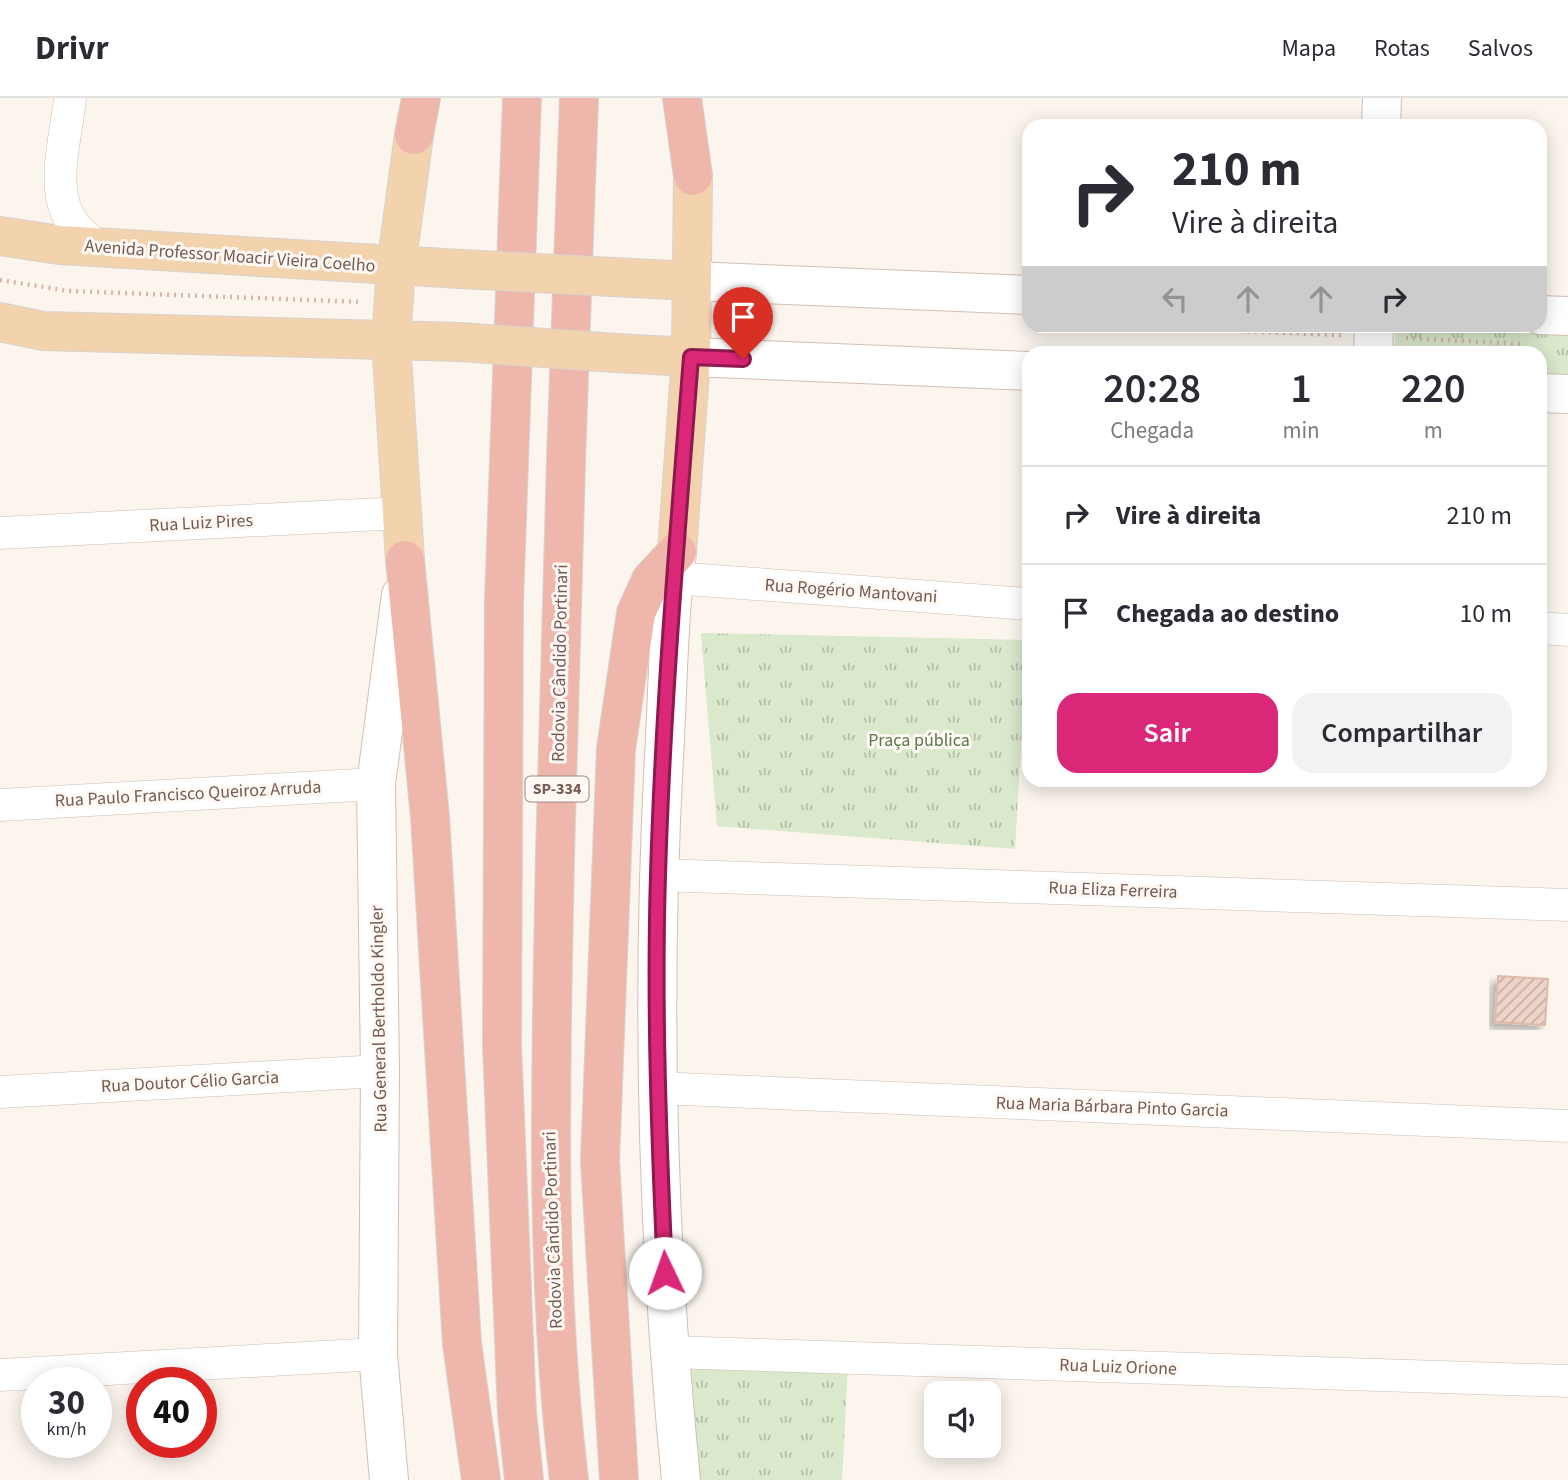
<!DOCTYPE html>
<html lang="pt">
<head>
<meta charset="utf-8">
<style>
  body { margin:0; font-family:"Source Sans 3",sans-serif; background:#f2f2f3; color:#2b2b33; height:100vh; display:flex; flex-direction:column; font-size:26px; white-space:nowrap }
  * { box-sizing:border-box; margin:0 }
  p { font-size:23px; color:#7c7c81 }
  .icon { flex:none; width:38px; height:38px; fill:none; stroke:currentColor; stroke-width:2; stroke-linecap:round; stroke-linejoin:round }
  .map { position:relative; flex:1; overflow:hidden }
  .panel { position:absolute; left:1022px; top:248px; width:525px; height:441px; display:flex; flex-direction:column; background:#fff; border-radius:21px; box-shadow:0 4px 18px #0003 }
  .panel>* { flex:none }
  .guide { position:absolute; left:1022px; top:21px; width:525px; height:214px; border-radius:21px; box-shadow:0 4px 18px #0003; background:#fff; color:#2b2b33; overflow:hidden }
  .fabs { position:absolute; left:924px; top:1283px; display:grid; gap:14px }
  .fabs a { display:grid; place-items:center; width:77px; height:77px; border-radius:14px; background:#fff; box-shadow:0 4px 18px #0003; font-size:35px }
  .speed { position:absolute; left:21px; top:1269px; display:flex; gap:14px; font-size:35px; font-weight:700; text-align:center }
  .speed>* { display:grid; place-content:center; width:91px; height:91px; border-radius:50%; background:#fff; box-shadow:0 4px 18px #0003; line-height:1 }
  .speed small { font-size:18px; font-weight:400 }
  .speed .limit { border:10px solid #d22; background:#fff; color:#111 }
  .pin { position:absolute; display:grid; place-items:center; width:60px; height:60px; color:#fff; margin:-72px -30px; border-radius:50% 50% 50% 0; rotate:-45deg; box-shadow:0 0 7px #0007 }
  .pin .icon { rotate:45deg }
  .me { position:absolute; width:77px; margin:-38px; rotate:357deg; stroke-linejoin:round; filter:drop-shadow(0 0 5px #0008) }
  .turn { display:flex; align-items:center; gap:24px; height:147px; padding:0 35px; font-size:32px }
  .turn .icon { width:91px; height:91px; stroke-width:2.5 }
  .turn b { display:block; font-size:49px; line-height:60px }
  .lanes { display:flex; align-items:center; height:66px; padding:0 35px; background:#0003; justify-content:center; gap:35px; direction:ltr }
  .lanes .off { opacity:.35 }
  .eta { display:flex; justify-content:space-evenly; align-items:center; height:119px; text-align:center }
  .eta b { font-size:42px; font-weight:600; line-height:49px }
  .primary-button { display:flex; gap:14px; margin-top:auto; padding:14px 35px }
  .primary-button a { flex:1; height:80px; border-radius:21px; background:#db2777; color:#fff; font-size:28px; font-weight:600; line-height:80px; text-align:center }
  .primary-button a+a { background:#f2f2f3; color:#2b2b33 }
  ul { padding:0; list-style:none }
  li { display:flex; align-items:center; gap:21px; height:98px; padding:0 35px; border-top:2px solid #e1e1e2 }
  li div { flex:1 }
  li b { display:block; font-size:26px }
  li em { font-style:normal }
  header { display:flex; align-items:center; gap:42px; box-sizing:border-box; height:98px; padding:0 35px; background:#fff; border-bottom:2px solid #e1e1e2 }
  header strong { font-size:33px }
  nav { display:flex; gap:38px; margin-inline-start:auto; font-size:24px }
  .map>svg:first-child { display:block }
  .park { fill:url(#park-tufts) }
  .building { fill:url(#building-hatch); stroke:#dfbaaa; stroke-width:2; filter:url(#shadow) }
  .lines { fill:none; stroke-linecap:round; stroke-linejoin:round }
  .street-casing { stroke:#cdbdb3; stroke-width:33 }
  .secondary-casing { stroke:#d2bfb4; stroke-width:40 }
  .primary-casing { stroke:#d8d1ce; stroke-width:40 }
  .highway-casing { stroke:#d8d1ce; stroke-width:40 }
  .path { stroke:#d4b7aa; stroke-width:4.5; stroke-dasharray:2 5; stroke-linecap:butt }
  .street { stroke:#fff; stroke-width:32 }
  .secondary { stroke:#fff; stroke-width:38 }
  .primary { stroke:#f2d3ae; stroke-width:38 }
  .highway { stroke:#efb7ab; stroke-width:38 }
  .primary-bridge-casing { stroke:#d8d1ce; stroke-width:40; stroke-linecap:butt }
  .primary-bridge { stroke:#f2d3ae; stroke-width:38 }
  .route-casing { stroke:#8e194d; stroke-width:18 }
  .route { stroke:#db2777; stroke-width:12 }
  .labels { text-anchor:middle; dominant-baseline:central; stroke-width:6; stroke-linejoin:round; paint-order:stroke }
  .shield { fill:#fef9f4; stroke:#9e8a82; stroke-width:2 }
  .shield-label { font-size:16px; font-weight:bold; fill:#755b51 }
  .street-label { font-size:18px; fill:#755b51; stroke:#fef9f4 }
  .park-label { font-size:18px; fill:#5c794b; stroke:#fef9f4 }
</style>
</head>
<body>
<header>
<strong>Drivr</strong>
<nav><a>Mapa</a><a>Rotas</a><a>Salvos</a></nav>
</header>
<div class="map">
<svg width="1568" height="1382" viewBox="0 0 1568 1382">
  <defs>
    <pattern id="park-tufts" width="24" height="20" patternUnits="userSpaceOnUse" patternTransform="scale(1.75)"><rect width="24" height="20" fill="#dae8cc"/><path d="M3 7l-1-3M5 7V3M7 7l1-3M15 17l-1-3M17 17v-4M19 17l1-3" fill="none" stroke="#b5bfa8"/></pattern>
    <pattern id="building-hatch" width="6" height="6" patternUnits="userSpaceOnUse" patternTransform="scale(1.75)"><rect width="6" height="6" fill="#eed4c8"/><path d="M-1 1l2-2M0 6l6-6M5 7l2-2" fill="none" stroke="#c5afa5"/></pattern>
    <filter id="shadow"><feDropShadow dx="-6" dy="6" stdDeviation="3.5" flood-color="#0004"/></filter>
  </defs>
  <rect width="100%" height="100%" fill="#fbf5ee"/>
  <g class="park">
    <path d="M1396,228H1568V290L1540,289V256H1394Z"/>
    <path d="M701,535L1027,542L1015,751L717,728Z"/>
    <path d="M682,1264L848,1269L842,1382H694Z"/>
  </g>
  <path class="building" d="M1498,878L1548,881L1545,927L1495,924Z"/>
  <g class="lines">
    <g class="street-casing">
      <g id="street">
        <path d="M70,0C64,58 40,117 102,150"/>
        <path d="M0,435L402,415"/>
        <path d="M673,480L1029,506"/>
        <path d="M1540,530L1568,532"/>
        <path d="M0,707L376,686"/>
        <path d="M658,777L1568,807"/>
        <path d="M656,990L1568,1028"/>
        <path d="M0,994L380,973"/>
        <path d="M668,1254L1568,1283"/>
        <path d="M0,1277L378,1256"/>
      </g>
    </g>
    <g class="secondary-casing">
      <g id="secondary">
        <path d="M1381,28L1382,0"/>
        <path d="M691,183L1029,197"/>
        <path d="M1540,217L1568,218"/>
        <path d="M1373,256L1374,228"/>
        <path d="M691,259L1029,273"/>
        <path d="M1540,295L1568,296"/>
        <path d="M677,454C668,522 668,591 664,659C651,901 657,1142 681,1382"/>
        <path d="M389,1382L378,1256L380,973L376,686L401,497"/>
      </g>
    </g>
    <g class="primary-casing">
      <g id="primary">
        <path d="M0,138L60,147L461,171"/>
        <path d="M613,179L691,183"/>
        <path d="M0,224L43,233L460,244"/>
        <path d="M616,255L691,259"/>
        <path d="M677,454L691,259L693,78"/>
        <path d="M405,462L391,243L396,169L414,37"/>
      </g>
    </g>
    <g class="highway-casing">
      <g id="highway">
        <path d="M522,0L504,503L502,947L517,1315L524,1382"/>
        <path d="M682,0L693,78"/>
        <path d="M414,37L421,0"/>
        <path d="M405,462L430,719L462,1246L481,1382"/>
        <path d="M569,1382C544,1174 551,966 555,757C561,505 569,252 579,0"/>
        <path d="M619,1382L600,1063L616,651L636,515L651,482L677,454"/>
      </g>
    </g>
    <g class="path">
      <path d="M0,182L69,193L362,204"/>
      <path d="M1108,228L1341,237"/>
      <path d="M1406,240L1523,246"/>
    </g>
    <use href="#street" class="street"/>
    <use href="#secondary" class="secondary"/>
    <use href="#primary" class="primary"/>
    <use href="#highway" class="highway"/>
    <g class="primary-bridge-casing">
      <g id="primary-bridge">
        <path d="M461,171L613,179"/>
        <path d="M460,244L616,255"/>
      </g>
    </g>
    <use href="#primary-bridge" class="primary-bridge"/>
  </g>
  <g class="lines">
    <g class="route-casing">
      <path id="route" d="M665,1175C659,1042 654,910 658,777C663,604 678,431 691,259L743,261"/>
    </g>
    <use href="#route" class="route"/>
  </g>
  <g class="labels">
    <rect class="shield" x="525.5" y="678.5" width="63" height="25" rx="5"/>
    <g class="shield-label">
      <text x="557" y="691">SP-334</text>
    </g>
    <g class="street-label">
      <text transform="translate(230 158) rotate(4)">Avenida Professor Moacir Vieira Coelho</text>
      <text transform="translate(201 425) rotate(-3)">Rua Luiz Pires</text>
      <text transform="translate(851 493) rotate(4)">Rua Rogério Mantovani</text>
      <text transform="translate(560 565) rotate(-89)">Rodovia Cândido Portinari</text>
      <text transform="translate(188 696) rotate(-3)">Rua Paulo Francisco Queiroz Arruda</text>
      <text transform="translate(1113 792) rotate(2)">Rua Eliza Ferreira</text>
      <text transform="translate(379 921) rotate(-91)">Rua General Bertholdo Kingler</text>
      <text transform="translate(190 984) rotate(-3)">Rua Doutor Célio Garcia</text>
      <text transform="translate(1112 1009) rotate(2)">Rua Maria Bárbara Pinto Garcia</text>
      <text transform="translate(553 1132) rotate(-92)">Rodovia Cândido Portinari</text>
      <text transform="translate(1118 1269) rotate(2)">Rua Luiz Orione</text>
    </g>
    <g class="park-label">
      <text x="919" y="642">Praça pública</text>
    </g>
  </g>
</svg>
<div class="fabs">
<a><svg class="icon" aria-label="sound" viewBox="0 0 24 24"><path d="M4 9h4l5-4v14l-5-4H4zM17 9q2 3 0 6"/></svg></a>
</div>
<div class="speed"><div>30<small>km/h</small></div><div class="limit">40</div></div>
<div class="pin" style="left:743px;top:261px;background:#d93025"><svg class="icon" aria-label="arrive" viewBox="0 0 24 24"><path d="M6 21V4h12l-3 4 3 4H6"/></svg></div>
<svg class="me" style="left:665px;top:1175px" viewBox="-20 -20 40 40"><circle r="19" fill="#fff"/><path d="M0-13L10 11 0 6-10 11z" fill="#db2777"/></svg>
<div class="guide">
<div class="turn"><svg class="icon" aria-label="right" viewBox="0 0 24 24"><path d="M7 20v-9h11M14 6l5 5-5 5"/></svg><div><b>210 m</b>Vire à direita</div></div>
<div class="lanes"><svg class="icon off" aria-label="left" viewBox="0 0 24 24"><path d="M17 20v-9H6M10 6l-5 5 5 5"/></svg><svg class="icon off" aria-label="ahead" viewBox="0 0 24 24"><path d="M12 20V5M6 11l6-6 6 6"/></svg><svg class="icon off" aria-label="ahead" viewBox="0 0 24 24"><path d="M12 20V5M6 11l6-6 6 6"/></svg><svg class="icon" aria-label="right" viewBox="0 0 24 24"><path d="M7 20v-9h11M14 6l5 5-5 5"/></svg></div>
</div>
<section class="panel">
<div class="eta">
<div><b>20:28</b><p>Chegada</p></div>
<div><b>1</b><p>min</p></div>
<div><b>220</b><p>m</p></div>
</div>
<ul>
<li><svg class="icon" aria-label="right" viewBox="0 0 24 24"><path d="M7 20v-9h11M14 6l5 5-5 5"/></svg><div><b>Vire à direita</b></div><em>210 m</em></li>
<li><svg class="icon" aria-label="arrive" viewBox="0 0 24 24"><path d="M6 21V4h12l-3 4 3 4H6"/></svg><div><b>Chegada ao destino</b></div><em>10 m</em></li>
</ul>
<div class="primary-button"><a>Sair</a><a>Compartilhar</a></div>
</section>
</div>
</body>
</html>
